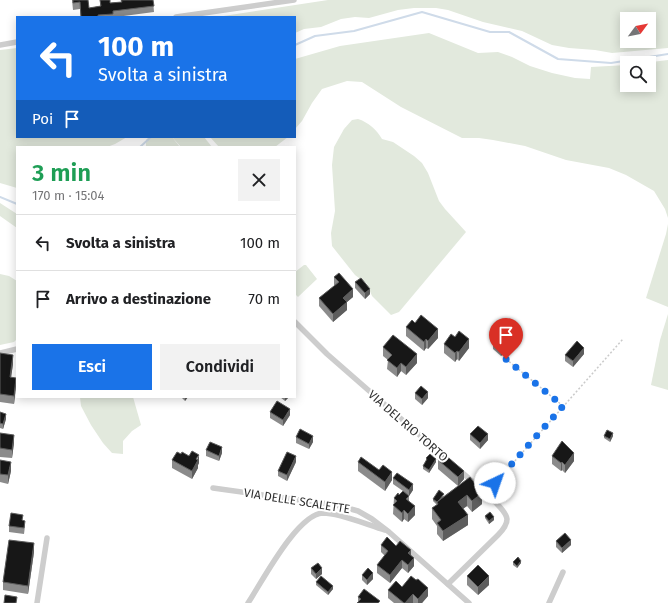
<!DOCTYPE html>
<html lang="it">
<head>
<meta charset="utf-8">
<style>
  body { margin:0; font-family:"Fira Sans",sans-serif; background:#f2f2f2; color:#202124; height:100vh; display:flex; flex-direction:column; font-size:15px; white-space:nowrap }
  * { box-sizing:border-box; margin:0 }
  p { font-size:13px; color:#757577 }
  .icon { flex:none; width:22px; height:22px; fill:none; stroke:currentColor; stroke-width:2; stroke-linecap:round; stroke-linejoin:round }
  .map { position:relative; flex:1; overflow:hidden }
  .side { position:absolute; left:16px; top:146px; width:280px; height:252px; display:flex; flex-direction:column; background:#fff; border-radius:0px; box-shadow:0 2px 10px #0003 }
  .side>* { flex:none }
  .banner { position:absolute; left:16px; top:16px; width:280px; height:122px; border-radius:0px; box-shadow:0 2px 10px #0003; background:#1a73e8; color:#fff; overflow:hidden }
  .needle { width:26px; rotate:58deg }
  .fabs { position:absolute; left:620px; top:12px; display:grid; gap:8px }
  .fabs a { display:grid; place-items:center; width:36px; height:36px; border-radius:0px; background:#fff; box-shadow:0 2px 10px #0003; font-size:20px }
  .pin { position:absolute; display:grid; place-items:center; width:34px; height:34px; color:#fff; margin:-41px -17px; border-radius:50% 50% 50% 0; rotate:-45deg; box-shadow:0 0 4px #0007 }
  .pin .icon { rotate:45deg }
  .me { position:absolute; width:44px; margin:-22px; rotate:42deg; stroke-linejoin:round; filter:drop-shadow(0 0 3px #0008) }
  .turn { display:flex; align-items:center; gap:14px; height:84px; padding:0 16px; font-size:18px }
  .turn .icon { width:52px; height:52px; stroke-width:2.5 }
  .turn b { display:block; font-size:28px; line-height:34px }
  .then { display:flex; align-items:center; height:38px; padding:0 16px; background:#0003; gap:8px; font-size:15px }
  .round { display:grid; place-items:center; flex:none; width:42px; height:42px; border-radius:0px; background:#f2f2f2 }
  .headline { display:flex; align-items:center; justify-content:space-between; height:68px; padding:0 16px }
  h1 { font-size:24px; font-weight:600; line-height:30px; color:#1e9e55 }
  .primary-button { display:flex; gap:8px; margin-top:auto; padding:8px 16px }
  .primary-button a { flex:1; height:46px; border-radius:0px; background:#1a73e8; color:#fff; font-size:16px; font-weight:600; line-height:46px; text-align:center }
  .primary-button a+a { background:#f2f2f2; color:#202124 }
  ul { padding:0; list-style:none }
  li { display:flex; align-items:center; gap:12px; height:56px; padding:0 16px; border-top:1px solid #e0e0e0 }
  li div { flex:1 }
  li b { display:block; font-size:15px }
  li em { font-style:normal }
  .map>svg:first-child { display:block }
  .green { fill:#e2e9dd; fill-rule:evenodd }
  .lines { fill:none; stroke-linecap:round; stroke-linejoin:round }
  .stream { stroke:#cfdbe9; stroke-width:2 }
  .path { stroke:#cacaca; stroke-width:1.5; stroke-dasharray:2 2; stroke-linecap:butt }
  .minor { stroke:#cdcdcd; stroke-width:5.5 }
  .wall { fill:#8b8b8b }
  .shaded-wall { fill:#5d5d5d }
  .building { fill:#171717; stroke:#5d5d5d }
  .route { stroke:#1a73e8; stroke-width:7; stroke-dasharray:0 12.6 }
  .labels { text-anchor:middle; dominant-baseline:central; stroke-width:4; stroke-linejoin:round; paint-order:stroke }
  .street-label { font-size:12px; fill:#303030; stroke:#fff }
</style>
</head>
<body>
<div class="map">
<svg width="668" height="603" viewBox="0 0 668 603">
  <rect width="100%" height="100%" fill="#fff"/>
  <g class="green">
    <path d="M328,0H668V48L612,53L595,50L569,48L552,45L522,31L483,22L448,10L436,8H414L398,10L369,18L355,17L341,19L321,27L304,29L295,33V17H217ZM627,19H649V41H627Z"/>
    <path d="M429,33L478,53L498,52L512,57L530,66L552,73L575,78L590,79L591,67L627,65V85H649V63H643L668,60V218L665,209L654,191L626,175L609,168L566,160L525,146L493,140L479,138H462L401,107L362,82L347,81L322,89L312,103L302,121L295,129V59L340,46Z"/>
    <path d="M17,48V137H127L115,144L107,147H17V188L0,183V50Z"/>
    <path d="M358,119C368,122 377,130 382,139L393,142L414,156L422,163L428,173L439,201L445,209L466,232L399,312L391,315L372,296L367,284L355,275L332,246L331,233L335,211L332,165L334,147L344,129L352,120Z"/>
    <path d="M149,137H172L180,147H147L146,146V140Z"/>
    <path d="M172,137H204L212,147H181Z"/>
    <path d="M210,137H288L275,147H219Z"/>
    <path d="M0,203L17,214V228L0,216Z"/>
    <path d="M668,224V307L646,298L666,234Z"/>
    <path d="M304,265H306L317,279L298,297L295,294V272Z"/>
    <path d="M0,274L9,276L17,281V339L14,342L0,345Z"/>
    <path d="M668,314V390L651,385L660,340Z"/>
    <path d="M80,397H133L141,425L132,431L123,441V454L112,453L103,443L91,425L81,406Z"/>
  </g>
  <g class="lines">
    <g class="stream">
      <path d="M295,45L315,36L354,31L422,12L490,32H509L558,59L611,63L668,54"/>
      <path d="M140,147L151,137"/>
      <path d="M0,197L17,204"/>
    </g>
    <g class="path">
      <path d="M506,359L563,406"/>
      <path d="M491,488L623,339"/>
    </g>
    <g class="minor">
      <path d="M176,17L294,0"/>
      <path d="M0,45L17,42"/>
      <path d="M295,322L327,354L447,459"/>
      <path d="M0,353L17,349"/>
      <path d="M213,488L336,505L358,511L372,519L389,532L469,603"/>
      <path d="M448,584L498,535C502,531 507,525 507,519C506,507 468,478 458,469"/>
      <path d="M37,603L47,538"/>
      <path d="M248,603C262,582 297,514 323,513C340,513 368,525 385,530"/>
      <path d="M549,603L563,572"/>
    </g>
  </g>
  <g class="wall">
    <path d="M72,0H88L89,8L100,6V0L110,3L121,2V0H153L154,12L116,17H81L80,9L73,10Z"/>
    <path d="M334,277L353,297L347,302V310L333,322L319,306V298L335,285H334Z"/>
    <path d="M355,282L370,294L365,299L355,288Z"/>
    <path d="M406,327L438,338L428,349L426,348L424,351L406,336Z"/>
    <path d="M493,343L509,347L501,356L493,349Z"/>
    <path d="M444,344L469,348L459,361L457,359L455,362L444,353Z"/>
    <path d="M383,347L417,363L406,375L401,371L397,377L387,369L388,360L383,356Z"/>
    <path d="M0,354L13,364L11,377L16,386L14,404L0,402Z"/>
    <path d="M584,354L573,367L565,361V355Z"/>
    <path d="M415,393L428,398L422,405L415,399Z"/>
    <path d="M181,397H188L185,401Z"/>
    <path d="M280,397H289L285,401Z"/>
    <path d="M0,412L6,419L3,429L0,428Z"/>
    <path d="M270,412L290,415L283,426L270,418Z"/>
    <path d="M0,433L14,443L12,458L0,457Z"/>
    <path d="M470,434L488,440L480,449L470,440Z"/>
    <path d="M604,436H613L610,442L604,438Z"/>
    <path d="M296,437L313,442L309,449L296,443Z"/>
    <path d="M206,450L222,453L219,461L206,456Z"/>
    <path d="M552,456L574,461L565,473L562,470L561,471L552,464Z"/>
    <path d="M426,458L436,462L429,473L423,469V466L426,461Z"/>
    <path d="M0,460L11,471L8,484L0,482Z"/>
    <path d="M172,460L199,463L198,465V468L192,479L172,468Z"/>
    <path d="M438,460L464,479L458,486L438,469Z"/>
    <path d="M296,462L287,481L278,476V471Z"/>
    <path d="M358,462L392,480L385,491L358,471Z"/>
    <path d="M470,477L482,504L472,512L467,506L463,509L468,525L443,541L437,534V526L432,519V508L437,505L433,501V499L444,496Z"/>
    <path d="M393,478L413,490L409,496V501L415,515L408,522L404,519L402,522L393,514L394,498L399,495L403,491L393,484Z"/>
    <path d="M485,516L494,520L489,524L485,518Z"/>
    <path d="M23,520L25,526L24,534L9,532V526Z"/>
    <path d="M556,541L571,545L562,553L556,547Z"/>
    <path d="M381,545L396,546L411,555L414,566L408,573L402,568L390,583L377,573V565L385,556L381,552Z"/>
    <path d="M34,552L28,594L3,590V582Z"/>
    <path d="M513,562L521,563L517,568L513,565Z"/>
    <path d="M311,568L322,574L316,579L311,574Z"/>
    <path d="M362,575L373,579L367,585L362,580Z"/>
    <path d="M467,576L489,585L478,595L467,585Z"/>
    <path d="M316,582L333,589L328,595L316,585Z"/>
    <path d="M402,587L428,596L422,603H394L388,598V590Z"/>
    <path d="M358,597L380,603H358Z"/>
  </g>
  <g class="shaded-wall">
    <path d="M353,289V297L347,302V310L333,322V314L343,298Z"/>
    <path d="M370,289V294L365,299V293Z"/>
    <path d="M438,329V338L428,349V341Z"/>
    <path d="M426,339V348L424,351V342Z"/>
    <path d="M469,339V348L459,361V352Z"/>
    <path d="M509,342V347L501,356V351Z"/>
    <path d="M584,348V354L573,367V361Z"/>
    <path d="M457,351V359L455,362V353Z"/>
    <path d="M417,354V363L406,375V367Z"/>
    <path d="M13,355V364L10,385V377Z"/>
    <path d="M401,363V371L397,377V368Z"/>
    <path d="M16,378V386L14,404V396Z"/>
    <path d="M428,392V398L422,405V399Z"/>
    <path d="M185,397H188L185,401Z"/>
    <path d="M285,397H289L285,401Z"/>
    <path d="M290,409V415L283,426V420Z"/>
    <path d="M6,414V419L3,429V424Z"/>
    <path d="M613,433V436L610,442V439Z"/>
    <path d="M488,434V440L480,449V443Z"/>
    <path d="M14,435V443L12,458V450Z"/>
    <path d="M313,436V442L309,449V444Z"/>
    <path d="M222,447V453L219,461V456Z"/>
    <path d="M574,453V461L565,473V465Z"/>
    <path d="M199,455V463L198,465V468L192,479V471Z"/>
    <path d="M296,456V462L287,481V475Z"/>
    <path d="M436,459V462L429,473V470Z"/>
    <path d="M11,462V471L8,484V475Z"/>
    <path d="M562,462V470L561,471V463Z"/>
    <path d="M464,471V479L458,486V477Z"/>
    <path d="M392,472V480L385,491V482Z"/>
    <path d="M413,484V490L409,496V490Z"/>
    <path d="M482,493V504L472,512V501Z"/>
    <path d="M467,495V506L458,512V502Z"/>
    <path d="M415,506V515L408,522V514Z"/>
    <path d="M404,510V519L402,522V513Z"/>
    <path d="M468,515V525L443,541V531Z"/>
    <path d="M494,517V520L489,524V521Z"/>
    <path d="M571,540V545L562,553V548Z"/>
    <path d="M34,543V552L28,594V586Z"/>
    <path d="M411,550V557L408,553Z"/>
    <path d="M414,558V566L408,573V565Z"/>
    <path d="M402,560V568L390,583V575Z"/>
    <path d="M521,561V563L517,568V566Z"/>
    <path d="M322,568V574L316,579V574Z"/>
    <path d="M373,573V579L367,585V580Z"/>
    <path d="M489,576V585L478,595V587Z"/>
    <path d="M333,586V589L328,595V592Z"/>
    <path d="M428,588V596L422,603H418V599Z"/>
    <path d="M413,594V603H405Z"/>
  </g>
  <g class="building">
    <path d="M73,0H88L89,8L101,6L100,0H110V3L122,2L121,0H153L154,6L113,11V14L98,15V17H81L80,2L73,3Z"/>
    <path d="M339,273L353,289L343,298L347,302L333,314L319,298L339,282L334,277Z"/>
    <path d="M361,278L370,289L365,293L355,282Z"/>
    <path d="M421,315L438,329L428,341L426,339L424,342L406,327L412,320L415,323Z"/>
    <path d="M459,331L469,339L459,352L457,351L455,353L444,344L451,334L455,337Z"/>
    <path d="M501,334L509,342L501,351L493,343Z"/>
    <path d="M393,335L417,354L406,367L401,363L397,368L387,360L392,355L383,347Z"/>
    <path d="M577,341L584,348L573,361L565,355Z"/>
    <path d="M0,353L13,355L10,377L16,378L14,396L0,394Z"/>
    <path d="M421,386L428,392L422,399L415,393Z"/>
    <path d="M277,401L290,409L283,420L270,412Z"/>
    <path d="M0,412L6,414L3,424L0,423Z"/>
    <path d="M478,426L488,434L480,443L470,434Z"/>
    <path d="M300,429L313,436L309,444L296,437Z"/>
    <path d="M607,430L613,433L610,439L604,436Z"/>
    <path d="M0,433L14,435L12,450L0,448Z"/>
    <path d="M562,441L574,453L565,465L562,462L561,463L552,456Z"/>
    <path d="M210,442L222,447L219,456L206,450Z"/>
    <path d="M192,451L199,455L196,459L198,460L192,471L172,460L177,452L181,454L182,452L189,456Z"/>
    <path d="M287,452L296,456L287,475L278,471Z"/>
    <path d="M443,453L464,471L458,477L438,460Z"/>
    <path d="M430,454L436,459L429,470L423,466L427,459L426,458Z"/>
    <path d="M361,457L379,470L383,465L392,472L385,482L358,462Z"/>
    <path d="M0,460L11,462L8,475L0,474Z"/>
    <path d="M397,473L413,484L409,490L393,478Z"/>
    <path d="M470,477L482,493L472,501L467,495L458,502L468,515L443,531L437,523L441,520L432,508L438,504L437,502Z"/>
    <path d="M439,490L444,494L440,499L437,502L433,499Z"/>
    <path d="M403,491L409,496L406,499L415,506L408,514L404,510L402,513L393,505L397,501L394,498L398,493L399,495Z"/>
    <path d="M490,512L494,517L489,521L485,516Z"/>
    <path d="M11,513L23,515L22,520L25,521L24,528L9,526Z"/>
    <path d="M565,533L571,540L562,548L556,541Z"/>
    <path d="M387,537L396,546L400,541L411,550L408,553L414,558L408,565L402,560L390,575L377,565L388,551L381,545Z"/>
    <path d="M9,540L34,543L28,586L3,582Z"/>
    <path d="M518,557L521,561L517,566L513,562Z"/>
    <path d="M318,563L322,568L316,574L311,568Z"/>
    <path d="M478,565L489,576L478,587L467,576Z"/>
    <path d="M368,568L373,573L367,580L362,575Z"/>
    <path d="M321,576L333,586L328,592L316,582Z"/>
    <path d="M411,576L416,580L418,579L428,588L418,599L413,594L405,603H404L388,590L396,581L402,587Z"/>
    <path d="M364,589L380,601L378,603H357L361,599L358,597Z"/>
    <path d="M5,595L17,597L16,603H4Z"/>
  </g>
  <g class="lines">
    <path class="route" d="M495,483L563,406L506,359"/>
  </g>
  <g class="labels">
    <g class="street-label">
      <text transform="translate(408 426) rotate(41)">VIA DEL RIO TORTO</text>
      <text transform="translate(297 501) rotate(9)">VIA DELLE SCALETTE</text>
    </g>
  </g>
</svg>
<div class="fabs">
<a><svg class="needle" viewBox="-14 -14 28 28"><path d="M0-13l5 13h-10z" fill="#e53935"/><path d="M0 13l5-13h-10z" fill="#757577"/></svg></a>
<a><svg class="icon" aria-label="search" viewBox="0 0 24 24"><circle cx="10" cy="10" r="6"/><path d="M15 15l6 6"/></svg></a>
</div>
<div class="pin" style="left:506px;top:359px;background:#d93025"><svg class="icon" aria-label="arrive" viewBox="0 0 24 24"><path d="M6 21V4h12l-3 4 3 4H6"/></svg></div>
<svg class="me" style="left:495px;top:483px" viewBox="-20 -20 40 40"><circle r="19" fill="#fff"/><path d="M0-13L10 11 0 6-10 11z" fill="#1a73e8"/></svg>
<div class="banner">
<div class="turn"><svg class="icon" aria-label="left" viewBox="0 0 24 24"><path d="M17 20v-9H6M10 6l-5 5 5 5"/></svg><div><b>100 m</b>Svolta a sinistra</div></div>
<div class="then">Poi<svg class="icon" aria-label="arrive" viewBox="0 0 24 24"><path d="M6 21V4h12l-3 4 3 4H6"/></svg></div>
</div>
<section class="side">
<div class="headline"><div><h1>3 min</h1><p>170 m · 15:04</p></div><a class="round"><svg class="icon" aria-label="close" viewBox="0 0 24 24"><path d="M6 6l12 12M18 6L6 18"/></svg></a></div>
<ul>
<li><svg class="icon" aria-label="left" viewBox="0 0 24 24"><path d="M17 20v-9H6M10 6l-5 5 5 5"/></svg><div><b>Svolta a sinistra</b></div><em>100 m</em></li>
<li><svg class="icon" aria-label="arrive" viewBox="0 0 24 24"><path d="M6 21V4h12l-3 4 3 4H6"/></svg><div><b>Arrivo a destinazione</b></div><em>70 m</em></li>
</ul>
<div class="primary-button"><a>Esci</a><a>Condividi</a></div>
</section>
</div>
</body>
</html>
